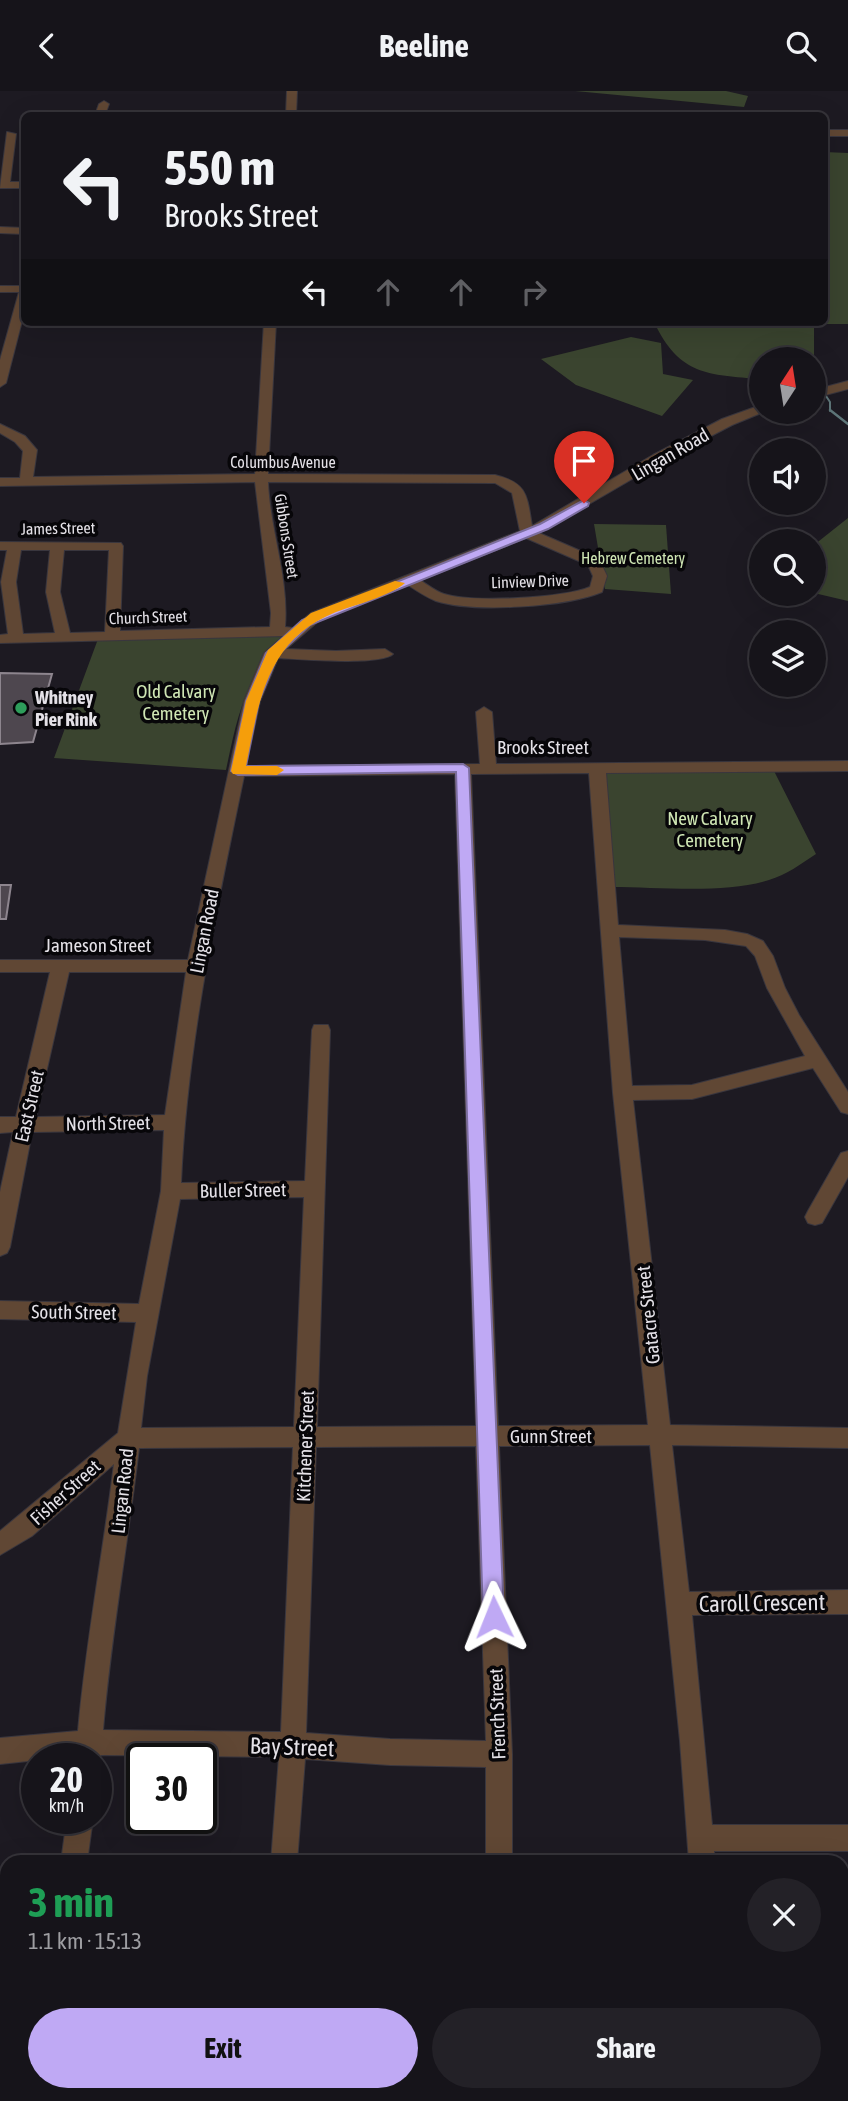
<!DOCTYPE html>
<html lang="en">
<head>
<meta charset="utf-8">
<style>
  body { margin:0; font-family:"Asap Condensed",sans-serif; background:#232127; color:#f1f3f6; height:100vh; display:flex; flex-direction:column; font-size:26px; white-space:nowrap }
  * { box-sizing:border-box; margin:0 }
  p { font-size:23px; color:#9e9ea2 }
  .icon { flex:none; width:38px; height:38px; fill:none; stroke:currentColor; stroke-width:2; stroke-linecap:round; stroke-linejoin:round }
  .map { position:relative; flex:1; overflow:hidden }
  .side { position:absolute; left:0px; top:1764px; width:849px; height:247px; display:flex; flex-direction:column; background:#16141a; border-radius:21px 21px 0 0; box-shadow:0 7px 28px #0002,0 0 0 2px #353339 }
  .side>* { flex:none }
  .guide { position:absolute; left:21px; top:21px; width:807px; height:214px; border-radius:10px; box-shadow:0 7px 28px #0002,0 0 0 2px #353339; background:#16141a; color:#f1f3f6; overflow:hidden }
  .needle { width:46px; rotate:12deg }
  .buttons { position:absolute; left:749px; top:256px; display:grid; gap:14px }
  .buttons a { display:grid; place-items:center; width:77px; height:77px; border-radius:50%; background:#16141a; box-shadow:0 7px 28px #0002,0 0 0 2px #353339; font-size:35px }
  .speed { position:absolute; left:21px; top:1652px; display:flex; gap:14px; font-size:35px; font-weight:700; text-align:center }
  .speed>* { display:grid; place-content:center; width:91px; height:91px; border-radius:50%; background:#16141a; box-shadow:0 7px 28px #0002,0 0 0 2px #353339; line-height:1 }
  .speed small { font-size:18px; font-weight:400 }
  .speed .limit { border:4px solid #111; border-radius:10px; background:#fff; color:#111 }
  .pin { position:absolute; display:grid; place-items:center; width:60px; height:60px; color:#fff; margin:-72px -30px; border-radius:50% 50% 50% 0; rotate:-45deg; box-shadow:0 0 7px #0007 }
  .pin .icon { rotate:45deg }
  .me { position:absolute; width:77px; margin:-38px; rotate:358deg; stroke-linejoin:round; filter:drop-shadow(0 0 5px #0008) }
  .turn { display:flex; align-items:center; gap:24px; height:147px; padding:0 28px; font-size:32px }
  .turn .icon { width:91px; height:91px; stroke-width:2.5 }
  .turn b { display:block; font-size:49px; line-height:60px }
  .lanes { display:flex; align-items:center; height:66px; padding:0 28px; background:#0003; justify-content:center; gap:35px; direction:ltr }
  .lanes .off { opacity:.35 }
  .round { display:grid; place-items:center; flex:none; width:74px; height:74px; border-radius:37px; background:#232127 }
  .headline { display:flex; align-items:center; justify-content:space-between; height:119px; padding:0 28px }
  h1 { font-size:42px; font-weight:700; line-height:52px; color:#1e9e55 }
  .cta { display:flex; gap:14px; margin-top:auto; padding:14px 28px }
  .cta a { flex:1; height:80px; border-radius:42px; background:#bfa9f4; color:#111; font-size:28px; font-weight:700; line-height:80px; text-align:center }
  .cta a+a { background:#232127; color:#f1f3f6 }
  header { display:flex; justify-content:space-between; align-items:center; height:91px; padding:0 28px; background:#16141a; font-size:32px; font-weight:700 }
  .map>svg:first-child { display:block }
  .green { fill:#3a442f }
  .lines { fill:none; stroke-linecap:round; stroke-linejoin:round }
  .stream-far1 { stroke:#5f777a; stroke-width:2 }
  .stream { stroke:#5f777a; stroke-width:2.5 }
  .building { fill:#4e474f; stroke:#8d858e; stroke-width:2 }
  .minor-casing { stroke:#39363e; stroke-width:2 }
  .minor { fill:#604734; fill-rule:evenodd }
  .route { fill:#bfa9f4; stroke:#7c6e9f; stroke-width:2 }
  .slow { fill:#f59e0b }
  .leisure-dot { fill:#2e9e5b; stroke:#070609; stroke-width:2.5 }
  .labels { text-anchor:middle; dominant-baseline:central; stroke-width:7; stroke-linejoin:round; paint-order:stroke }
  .far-street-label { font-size:16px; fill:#e4e1e7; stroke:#070609 }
  .far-park-label { font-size:16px; fill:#cfe6b4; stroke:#070609 }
  .street-label { font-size:19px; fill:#e4e1e7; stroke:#070609 }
  .park-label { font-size:19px; fill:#cfe6b4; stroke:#070609 }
  .poi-label { font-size:19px; font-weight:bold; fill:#e4e1e7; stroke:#070609; text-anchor:start }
  .near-street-label { font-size:23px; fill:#e4e1e7; stroke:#070609 }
</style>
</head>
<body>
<header><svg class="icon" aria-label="back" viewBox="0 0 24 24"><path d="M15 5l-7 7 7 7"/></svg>Beeline<svg class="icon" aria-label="search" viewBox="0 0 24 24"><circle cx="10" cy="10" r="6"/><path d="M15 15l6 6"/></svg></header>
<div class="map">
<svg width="848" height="2010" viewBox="0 0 848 2010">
  <rect width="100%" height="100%" fill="#1d1a22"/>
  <g class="green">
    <path d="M575,0H726L748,5L744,16Z"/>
    <path d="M824,61L848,62V233H820V231H824Z"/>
    <path d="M654,231H814V268H761V288C708,284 679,284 654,231Z"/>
    <path d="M631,246L661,252L663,283L693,289L662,325L576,294L541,268Z"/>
    <path d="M848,427V510L814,502V454Z"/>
    <path d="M594,433L666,434L671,503L605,498Z"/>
    <path d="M289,545C245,585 238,622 226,679L54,667L98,548Z"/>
    <path d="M774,680L816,763C801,773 786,784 769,789C727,803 658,796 612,796L605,682Z"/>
  </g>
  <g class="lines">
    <path class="stream-far1" d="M814,287L830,311V320"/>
    <path class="stream" d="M830,319L848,333"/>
  </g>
  <g class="building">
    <path d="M0,582L52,583L33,651L0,653Z"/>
    <path d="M0,794H11L6,828H0Z"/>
  </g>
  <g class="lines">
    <g class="minor-casing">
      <g id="minor">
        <path d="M287,0H297L296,24H286Z"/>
        <path d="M104,10L109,13L105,24H95L99,13Z"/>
        <rect x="824" y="39" width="24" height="6"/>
        <path d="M7,41L16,43L10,91H24V97H0Z"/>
        <path d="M0,136L24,137V143L0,142Z"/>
        <path d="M0,195H24V222L6,292L0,296V269L19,201H0Z"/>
        <path d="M264,231H276L268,383L495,384C528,392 527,405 532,435L653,364L722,328L761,314V320H766L732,334L663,370L539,442L599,468L607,485L602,501C566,516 473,522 436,510C426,506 417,500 408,494L321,528L286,558L336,560L385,558L393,563C380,575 298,568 278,567L260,610L246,675L480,673L476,621L484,616L492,621L496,673L848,670V680L606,682L618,834L725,839L747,843L763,850L773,865L785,897L799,924L848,1001V1023L841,1021L813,977L692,1008L633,1009L670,1334L848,1337V1357L672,1354L689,1501L848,1499V1523L692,1524L712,1734H848V1760H714L715,1771H689L680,1650L650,1354L499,1355L512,1663V1771H486V1676L390,1674L305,1668L297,1771H271L279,1666L101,1664L96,1677V1668H75V1665L0,1673V1647L78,1640C86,1550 103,1462 114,1373L32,1445L0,1464V1440L118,1342L136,1231L0,1228V1210L139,1213L161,1100L164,1039L32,1041L10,1156L7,1162L0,1165V1101L13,1041L0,1042V1026H16L50,881H0V869H188L244,610L264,562L284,545L0,552V544L8,543L1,491L7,459H0V451L121,452L123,455L120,540L270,536L271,522L255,391L0,395V387H20L23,360L15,351L0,342V333L25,345L37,359L33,386L255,383ZM268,391L495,392L512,402L520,440L311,522L293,537L285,536C289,487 270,440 268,391ZM526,447L588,474L593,485L590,496C564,507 471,512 444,503C435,500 428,494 420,489ZM21,459H50L46,501L55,542L23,543L16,491ZM64,459H109L105,541L70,542L60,501ZM589,682L613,1002L648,1334L498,1335L471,683ZM455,683L476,1335L317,1336L330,939L328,934H314L312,939L305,1090L181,1092C187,954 216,820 244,685ZM619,846L705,849L746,855L755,865L767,897L805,965L692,994L632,995ZM69,881H186L165,1024L36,1026ZM304,1106L294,1336L141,1337L147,1285L180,1108ZM476,1355L486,1650L390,1648L306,1642L316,1356ZM293,1356L281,1641L103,1639C111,1544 128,1451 139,1357Z"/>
        <path d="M848,290V298L814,307V299Z"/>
        <path d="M848,1060V1086L822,1132L815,1134L808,1132L805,1126L808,1120L841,1062Z"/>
        <path d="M67,1727H93L87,1771H61Z"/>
        <rect x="0" y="1837" width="7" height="28"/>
        <path d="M24,2004H52L51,2010H23Z"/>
      </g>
    </g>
    <use href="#minor" class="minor"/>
  </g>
  <path class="route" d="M584,409L589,412L588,415L548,438L310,534L278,564L259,610L246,675L463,673L469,677L504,1526L501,1532L494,1535L486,1532L483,1526L456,681L238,684L231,680L246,610L266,562L302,529L540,433Z"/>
  <path class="slow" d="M395,490L405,492C390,505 355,514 336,521C266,549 259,610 246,675H277L284,679L277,684L233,683L231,680L246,610L268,559L311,522Z"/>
  <circle class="leisure-dot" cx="21" cy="617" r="7"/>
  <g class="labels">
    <g class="far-street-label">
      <text x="283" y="371">Columbus Avenue</text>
      <text transform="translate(58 437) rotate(-1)">James Street</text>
      <text transform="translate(287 445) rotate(81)">Gibbons Street</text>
      <text transform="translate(530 490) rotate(-2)">Linview Drive</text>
      <text transform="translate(148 526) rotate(-2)">Church Street</text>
    </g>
    <g class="far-park-label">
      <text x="633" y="467">Hebrew Cemetery</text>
    </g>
    <g class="street-label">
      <text transform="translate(670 363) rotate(-30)">Lingan Road</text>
      <text x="543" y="656">Brooks Street</text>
      <text transform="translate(204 840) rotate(-79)">Lingan Road</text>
      <text x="98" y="854">Jameson Street</text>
      <text transform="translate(29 1015) rotate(-77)">East Street</text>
      <text transform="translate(108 1032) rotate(-1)">North Street</text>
      <text transform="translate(243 1099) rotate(-1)">Buller Street</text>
      <text transform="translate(74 1221) rotate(1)">South Street</text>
      <text transform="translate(648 1224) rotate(-96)">Gatacre Street</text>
      <text x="551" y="1345">Gunn Street</text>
      <text transform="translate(305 1355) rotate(-88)">Kitchener Street</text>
      <text transform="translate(122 1400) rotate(-84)">Lingan Road</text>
      <text transform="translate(65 1401) rotate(-42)">Fisher Street</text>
      <text transform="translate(497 1623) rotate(-92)">French Street</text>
    </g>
    <g class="park-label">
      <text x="176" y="600">Old Calvary<tspan x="176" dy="22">Cemetery</tspan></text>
      <text x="710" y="727">New Calvary<tspan x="710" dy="22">Cemetery</tspan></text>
    </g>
    <g class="poi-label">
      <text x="35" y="606">Whitney<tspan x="35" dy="22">Pier Rink</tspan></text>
    </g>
    <g class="near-street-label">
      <text transform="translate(762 1512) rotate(-1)">Caroll Crescent</text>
      <text transform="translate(292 1656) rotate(2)">Bay Street</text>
    </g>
  </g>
</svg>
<div class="buttons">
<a><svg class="needle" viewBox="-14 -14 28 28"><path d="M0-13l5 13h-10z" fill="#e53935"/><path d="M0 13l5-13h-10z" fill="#9e9ea2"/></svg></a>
<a><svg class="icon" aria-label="sound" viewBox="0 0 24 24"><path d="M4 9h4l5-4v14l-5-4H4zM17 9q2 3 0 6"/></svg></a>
<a><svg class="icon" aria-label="search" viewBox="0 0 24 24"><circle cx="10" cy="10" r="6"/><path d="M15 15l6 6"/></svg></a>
<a><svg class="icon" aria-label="layers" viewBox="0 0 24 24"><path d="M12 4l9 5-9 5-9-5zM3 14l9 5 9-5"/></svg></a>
</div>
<div class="speed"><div>20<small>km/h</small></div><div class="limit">30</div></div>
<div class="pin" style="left:584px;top:412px;background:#d93025"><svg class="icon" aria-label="arrive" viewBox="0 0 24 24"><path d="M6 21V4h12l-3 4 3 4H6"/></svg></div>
<svg class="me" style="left:494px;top:1526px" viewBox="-20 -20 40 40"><path d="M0-17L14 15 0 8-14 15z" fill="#bfa9f4" stroke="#fff" stroke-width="4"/></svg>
<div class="guide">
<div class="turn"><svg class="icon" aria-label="left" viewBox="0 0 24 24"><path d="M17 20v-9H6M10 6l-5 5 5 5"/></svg><div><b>550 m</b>Brooks Street</div></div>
<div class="lanes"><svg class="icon" aria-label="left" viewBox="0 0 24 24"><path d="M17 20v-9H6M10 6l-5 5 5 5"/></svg><svg class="icon off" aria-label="ahead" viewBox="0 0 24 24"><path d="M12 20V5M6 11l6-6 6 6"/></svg><svg class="icon off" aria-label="ahead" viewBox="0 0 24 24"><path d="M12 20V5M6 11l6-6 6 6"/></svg><svg class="icon off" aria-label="right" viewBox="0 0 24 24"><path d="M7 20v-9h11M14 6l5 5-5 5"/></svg></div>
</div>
<section class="side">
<div class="headline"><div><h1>3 min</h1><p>1.1 km · 15:13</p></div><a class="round"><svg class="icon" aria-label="close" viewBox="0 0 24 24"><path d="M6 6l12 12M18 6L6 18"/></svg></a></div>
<div class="cta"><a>Exit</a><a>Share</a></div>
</section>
</div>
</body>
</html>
